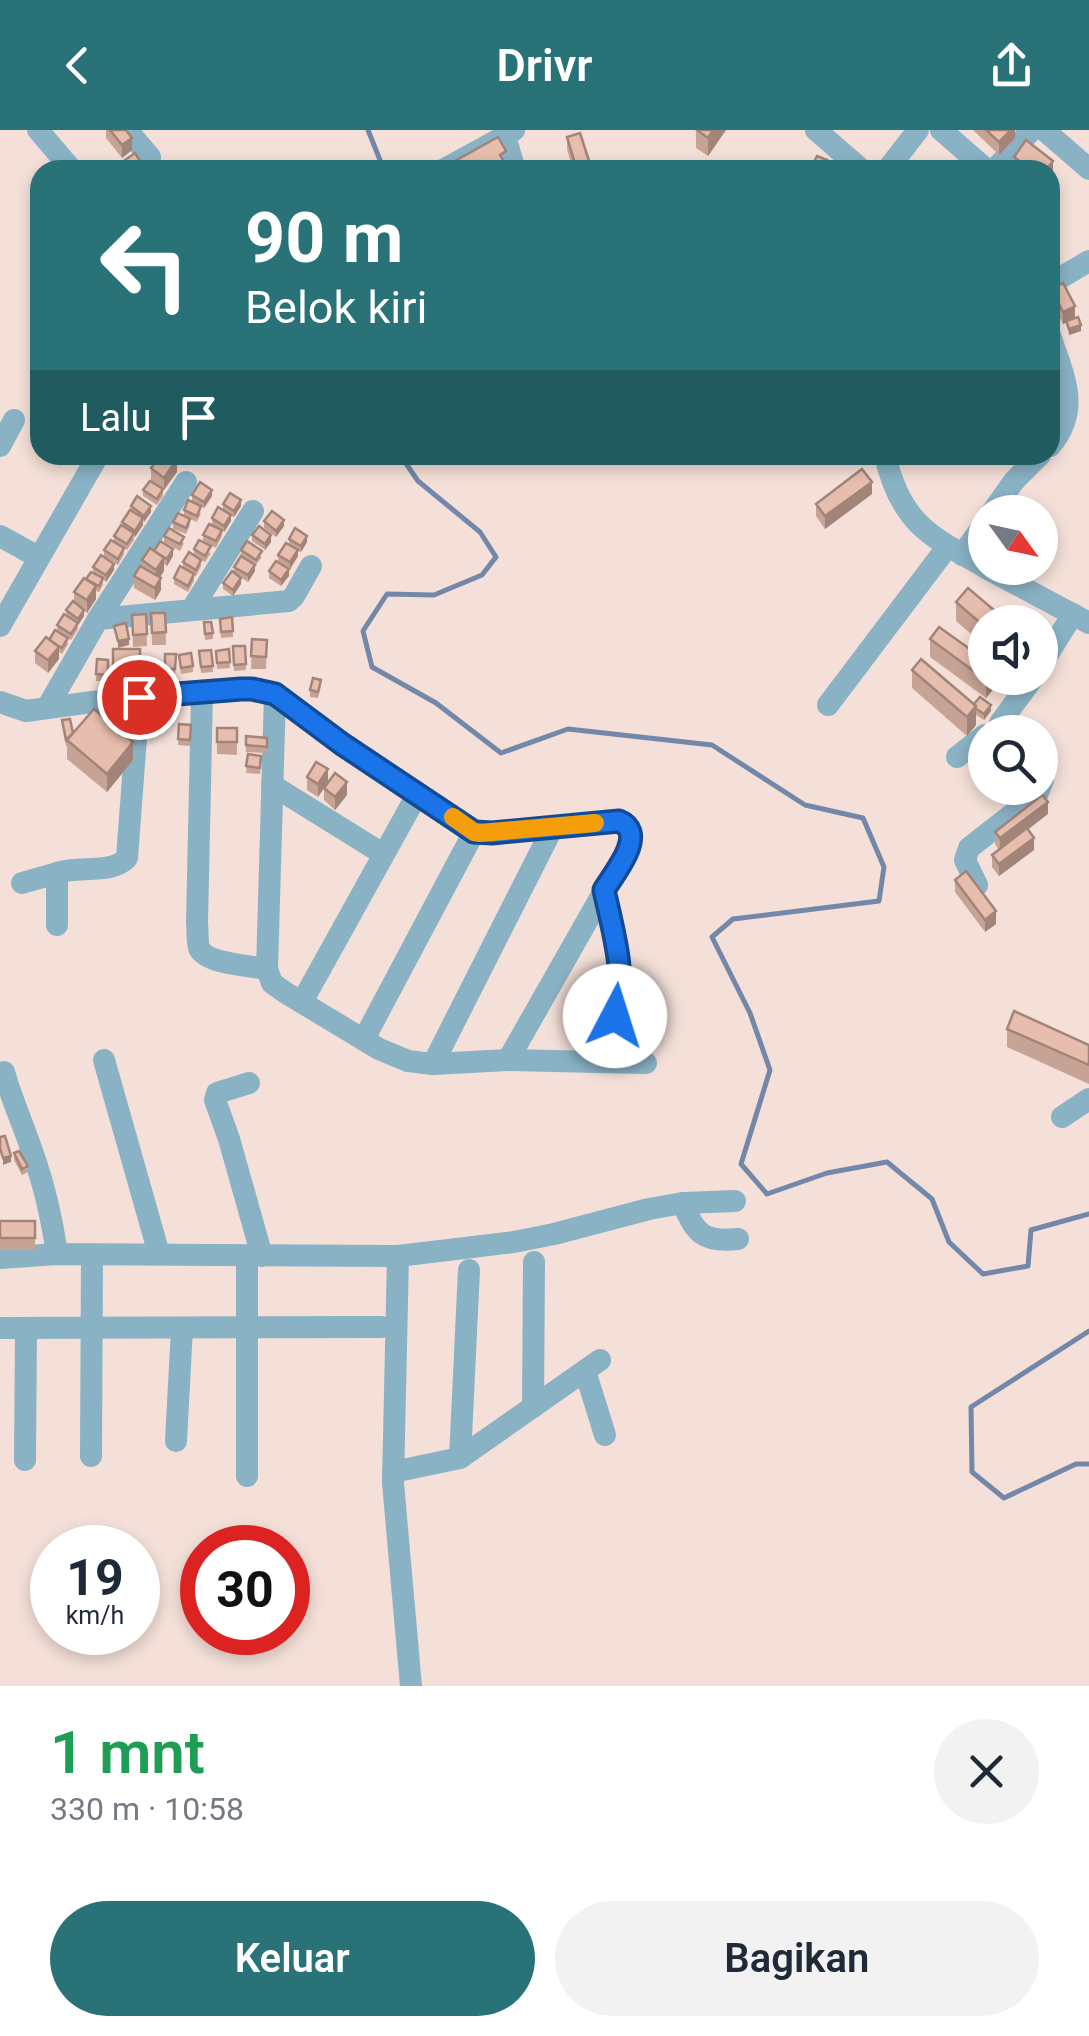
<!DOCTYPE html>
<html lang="id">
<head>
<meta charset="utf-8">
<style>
  body { margin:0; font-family:Roboto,sans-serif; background:#f2f2f3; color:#1f2937; height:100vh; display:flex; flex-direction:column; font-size:38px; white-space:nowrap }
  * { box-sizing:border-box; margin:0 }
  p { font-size:32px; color:#747a83 }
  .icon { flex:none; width:55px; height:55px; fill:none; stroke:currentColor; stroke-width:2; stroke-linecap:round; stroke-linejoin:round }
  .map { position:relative; height:1556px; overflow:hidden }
  .details { display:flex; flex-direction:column; background:#fff; flex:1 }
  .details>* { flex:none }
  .top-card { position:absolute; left:30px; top:30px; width:1030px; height:305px; border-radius:30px; box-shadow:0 5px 15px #0003; background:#287278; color:#fff; overflow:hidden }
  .needle { width:65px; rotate:123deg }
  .controls { position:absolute; left:968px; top:365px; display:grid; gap:20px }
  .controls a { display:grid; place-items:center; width:90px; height:90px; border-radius:50%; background:#fff; box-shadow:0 5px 15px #0003; font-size:50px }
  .speed { position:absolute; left:30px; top:1395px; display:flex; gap:20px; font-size:50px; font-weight:700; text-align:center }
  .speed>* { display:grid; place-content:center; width:130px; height:130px; border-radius:50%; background:#fff; box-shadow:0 5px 15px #0003; line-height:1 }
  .speed small { font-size:25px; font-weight:400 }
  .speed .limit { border:15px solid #d22; background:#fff; color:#111 }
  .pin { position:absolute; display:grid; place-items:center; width:85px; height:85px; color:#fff; margin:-42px; border:5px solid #fff; border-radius:50%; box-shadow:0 2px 10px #0007 }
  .me { position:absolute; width:110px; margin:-55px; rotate:5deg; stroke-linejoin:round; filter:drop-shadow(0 0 8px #0008) }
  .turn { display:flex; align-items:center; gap:35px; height:210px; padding:0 50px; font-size:45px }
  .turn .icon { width:130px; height:130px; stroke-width:2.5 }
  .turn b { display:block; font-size:70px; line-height:85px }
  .then { display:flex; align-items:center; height:95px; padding:0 50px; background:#0003; gap:20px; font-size:38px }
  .round { display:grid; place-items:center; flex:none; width:105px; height:105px; border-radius:52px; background:#f2f2f3 }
  .overview { display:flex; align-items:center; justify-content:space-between; height:170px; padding:0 50px }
  h1 { font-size:60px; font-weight:600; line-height:75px; color:#1e9e55 }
  .cta { display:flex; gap:20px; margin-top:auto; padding:20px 50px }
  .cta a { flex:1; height:115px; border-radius:60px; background:#287278; color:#fff; font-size:40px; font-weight:600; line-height:115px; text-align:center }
  .cta a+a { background:#f2f2f3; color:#1f2937 }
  header { display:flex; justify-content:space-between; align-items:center; height:130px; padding:0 50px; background:#287278; color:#fff; font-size:45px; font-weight:600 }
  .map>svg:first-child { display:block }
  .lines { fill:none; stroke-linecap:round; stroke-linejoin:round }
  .stream { stroke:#7388a8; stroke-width:5 }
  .minor { stroke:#8ab2c5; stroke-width:22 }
  .wall { fill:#c7a395 }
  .shaded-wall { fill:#a28479 }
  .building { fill:#e7bdad; stroke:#a28479; stroke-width:2.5 }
  .route-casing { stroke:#114b97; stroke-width:25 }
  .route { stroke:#1a73e8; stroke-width:18 }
  .slow { stroke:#f59e0b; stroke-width:18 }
</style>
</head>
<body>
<header><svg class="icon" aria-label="back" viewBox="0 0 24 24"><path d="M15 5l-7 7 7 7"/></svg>Drivr<svg class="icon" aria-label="share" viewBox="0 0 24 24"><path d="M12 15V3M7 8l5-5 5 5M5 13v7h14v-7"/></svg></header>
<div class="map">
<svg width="1089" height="1556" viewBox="0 0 1089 1556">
  <rect width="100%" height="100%" fill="#f4e0d8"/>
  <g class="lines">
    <g class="stream">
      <path d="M368,0L384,40"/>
      <path d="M400,325L418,351L480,402L496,427L482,445L434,465L387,464L363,501L372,537L436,573L501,623L568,599L712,615L805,675L863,688L884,737L879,771L733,789L712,807L750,883L770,940L741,1034L767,1064L827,1043L887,1032L932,1069L949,1112L983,1144L1028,1136L1031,1100L1089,1084"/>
      <path d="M1089,1201L971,1277L972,1342L1004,1368L1076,1334H1089"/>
    </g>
    <g class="minor">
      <path d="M38,0L72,40"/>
      <path d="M127,0L150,27"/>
      <path d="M514,0L505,6L515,40"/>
      <path d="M816,0L862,40"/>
      <path d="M941,0L987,40"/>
      <path d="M1044,0L1089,39"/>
      <path d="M443,40L505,6"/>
      <path d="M887,40L918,0"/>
      <path d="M994,40L1032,0"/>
      <path d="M1050,158L1060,148L1089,131"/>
      <path d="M1050,205C1063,246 1082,279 1050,316"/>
      <path d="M0,316L14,290"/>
      <path d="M885,325C900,392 929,406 985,437"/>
      <path d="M992,382L1014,351L1040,325"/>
      <path d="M0,406L38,427"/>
      <path d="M962,425L985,393"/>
      <path d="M986,438L1089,493"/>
      <path d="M192,479L253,381"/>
      <path d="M98,489L289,471L294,466L311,436"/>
      <path d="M0,496L96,329"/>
      <path d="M1040,537L1073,484"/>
      <path d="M202,563L197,793C198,801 197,811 199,818C206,834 251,836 267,839L275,564"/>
      <path d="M0,572L26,581L92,572L241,559L262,560L275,564L342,615L474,702L491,703L619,691L624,692L631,706L628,719L508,930"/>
      <path d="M828,575L948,416"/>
      <path d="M47,578L98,489L186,352"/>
      <path d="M1009,602L1000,593L1033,548"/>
      <path d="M957,627L985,605"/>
      <path d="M272,655L383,724"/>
      <path d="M22,753L57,743"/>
      <path d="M977,755L965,730L969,718L1037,665L1043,650L1040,640"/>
      <path d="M57,795V743C78,735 111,745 127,728L139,567"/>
      <path d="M267,839L272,853L286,863L379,919L408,931L433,934L508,930L597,932C605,912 615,892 619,871C626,835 612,795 604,760"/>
      <path d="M302,872L418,663"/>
      <path d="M364,909L474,702"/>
      <path d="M104,930L159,1124"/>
      <path d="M597,932L646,933"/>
      <path d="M433,934L553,697"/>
      <path d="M4,942C12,971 24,996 33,1024C45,1057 52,1090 57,1124"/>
      <path d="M249,953L217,963L215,970L229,1009L262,1126"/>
      <path d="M1062,987L1089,969"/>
      <path d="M683,1073L735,1071"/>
      <path d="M398,1126L393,1353L411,1556"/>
      <path d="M0,1128L57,1124L398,1126L514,1112L554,1104L649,1079L683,1073C694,1103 704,1113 738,1109"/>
      <path d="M0,1198L381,1197"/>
      <path d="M585,1241L605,1305"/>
      <path d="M533,1277L534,1132"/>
      <path d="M176,1311L182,1198"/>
      <path d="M91,1326L92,1125"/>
      <path d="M460,1328L469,1140"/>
      <path d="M25,1330L26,1198"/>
      <path d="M393,1342L460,1328L600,1230"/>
      <path d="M247,1346V1126"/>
    </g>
  </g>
  <g class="wall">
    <path d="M106,0H126L132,20L122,28L106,8Z"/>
    <path d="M696,0H726L708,26L696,18Z"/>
    <path d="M973,0H1015V8L999,25Z"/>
    <path d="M567,7L592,40H573L567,19Z"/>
    <path d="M1026,10L1053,31V43L1050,47V40L1014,39V27Z"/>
    <path d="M1051,158L1075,188L1081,201L1069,205L1066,192L1063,194L1051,171Z"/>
    <path d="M151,338L177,342L163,360V366L157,375L143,366V360L151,351Z"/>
    <path d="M872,364L825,399L816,386V374Z"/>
    <path d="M192,365L212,366L204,378L192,371Z"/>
    <path d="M223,374L241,376L234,387L231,386V391L224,402L222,400V406L216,418L203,411V405L212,394V388L223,380Z"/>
    <path d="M131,376L151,382L144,392L143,391V395L135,407L134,406V410L127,420L124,418V424L118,435L104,426V420L114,412V406L122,396V392L130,380Z"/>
    <path d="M184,380L201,383L197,392L190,389V395L186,404L173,399V392L184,385Z"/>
    <path d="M264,391L284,396L276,407L264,398Z"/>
    <path d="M252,405L271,412L265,420L252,411Z"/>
    <path d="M164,406L184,413L180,421L164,412Z"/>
    <path d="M289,409L307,412L301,422L298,421V426L290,439L278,431V425L289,414Z"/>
    <path d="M194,419L211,423L205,432L201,430V436L196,446L194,445V451L188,462L174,454V448L183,438V432L194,425Z"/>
    <path d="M241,420L262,427L255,436V441L248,452L237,445L241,454L233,466L223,459V453L234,443V437L241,426Z"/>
    <path d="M154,421L173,426L167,436L164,434V441L160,447L161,460L155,470L134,458V446L142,437V430Z"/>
    <path d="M93,437L114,440L106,452L103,450V455L99,462L96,461V469L87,483L84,481V486L78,495V499L71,510L64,505L68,514L62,524L59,522V529L48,543L35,533V521L57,501V495L66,486V480L74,472V462L93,443Z"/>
    <path d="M269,441L289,446L281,456L269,448Z"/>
    <path d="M956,472L985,492V516L956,491Z"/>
    <path d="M151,483H165L166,515H152Z"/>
    <path d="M146,484L147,516L133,517L132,485Z"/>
    <path d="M232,487L233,507L221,508L220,489Z"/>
    <path d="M204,492L213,503V509L205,510Z"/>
    <path d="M252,509L267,510L266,539H251Z"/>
    <path d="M930,509L996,548V556L986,568L930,527Z"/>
    <path d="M233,516H245L246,540L234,541Z"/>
    <rect x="113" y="519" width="27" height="29"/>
    <path d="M229,519L230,538L217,539L216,521Z"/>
    <path d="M211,520L213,542L201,543L199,521Z"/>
    <path d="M165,524H176L175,546L165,545Z"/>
    <path d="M179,525L193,536V542L181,544Z"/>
    <path d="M97,529L108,530V551H96Z"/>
    <path d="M912,540L974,574L991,581L984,590L976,585V595L967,606L912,558Z"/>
    <path d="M321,556L318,568L310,567V560Z"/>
    <path d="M62,590L73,603L133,630L107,662L67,629V616H66Z"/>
    <path d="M179,594L191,595L190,616L178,615Z"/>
    <path d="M217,598H237V625L217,624Z"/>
    <path d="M246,606L267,608V623L246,622Z"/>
    <path d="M248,624L261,626L260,644L246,643Z"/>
    <path d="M307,647L328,652L324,657L347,665L335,680L324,670V658L318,667L307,660Z"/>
    <path d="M1048,684L1028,699L1034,720L999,746L992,737V725L999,720L995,714V702Z"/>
    <path d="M955,750L996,794L985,802L955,762Z"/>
    <path d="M1007,899L1089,915V954L1007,917Z"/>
    <path d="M14,1023L28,1042L22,1045L14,1030Z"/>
    <rect x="0" y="1091" width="35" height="29"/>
  </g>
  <g class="shaded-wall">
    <path d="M713,0H726L708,26V8Z"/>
    <path d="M1011,0H1015V8L999,25V12Z"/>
    <path d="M132,8V20L122,28V15Z"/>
    <path d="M140,31V37L136,40H130V38Z"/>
    <path d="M1053,31V43L1050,47V40H1046Z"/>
    <path d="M489,32V40H475Z"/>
    <path d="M1075,176V188L1063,194V182Z"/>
    <path d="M1081,195V201L1069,205V199Z"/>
    <path d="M1010,325H1019V331L1010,334Z"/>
    <path d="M177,329V342L164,360V348Z"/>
    <path d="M872,352V364L825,399V386Z"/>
    <path d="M212,360V366L204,378V372Z"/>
    <path d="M241,370V376L234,387V381Z"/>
    <path d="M151,376V382L144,392V386Z"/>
    <path d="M231,385V391L224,402V396Z"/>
    <path d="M143,388V395L135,407V401Z"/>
    <path d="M284,390V396L276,407V401Z"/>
    <path d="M271,405V412L265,420V414Z"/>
    <path d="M307,406V412L301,422V416Z"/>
    <path d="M173,419V426L167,436V429Z"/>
    <path d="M298,420V426L290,439V432Z"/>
    <path d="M164,428V441L156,453V440Z"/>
    <path d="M114,434V440L106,452V445Z"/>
    <path d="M255,435V441L248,452V445Z"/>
    <path d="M289,439V446L281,456V450Z"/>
    <path d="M161,448V460L155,470V458Z"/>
    <path d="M241,448V454L233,466V460Z"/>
    <path d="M96,456V469L87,483V470Z"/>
    <path d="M84,480V486L78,495V489Z"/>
    <path d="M129,509V515L118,518V511Z"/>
    <path d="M59,517V529L48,543V530Z"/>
    <path d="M988,548H996V556L986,568V550Z"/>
    <path d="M991,575V581L984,590V584Z"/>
    <path d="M976,576V595L967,606V587Z"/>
    <path d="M133,612V630L107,662V644Z"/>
    <path d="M328,639V652L318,667V654Z"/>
    <path d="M347,652V665L335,680V667Z"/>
    <path d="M1048,672V684L1000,721V708Z"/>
    <path d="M1034,708V720L999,746V734Z"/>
    <path d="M996,781V794L985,802V790Z"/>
    <path d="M11,1026V1032L3,1035V1028Z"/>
  </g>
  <g class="building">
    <path d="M110,0H126L132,8L122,15Z"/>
    <path d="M697,0H713L708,8Z"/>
    <path d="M986,0H1011L999,12Z"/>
    <path d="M580,3L592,40H577L567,7Z"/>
    <path d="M498,7L506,21L500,25L509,40H493L489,32L475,40H450L448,35Z"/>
    <path d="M1026,10L1053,31L1046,40H1031L1014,27Z"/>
    <path d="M135,23L140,31L130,38L125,30Z"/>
    <path d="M817,26L827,30L822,40L811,38Z"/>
    <path d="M1063,153L1075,176L1063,182L1051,158Z"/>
    <path d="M1078,187L1081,195L1069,199L1066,191Z"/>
    <path d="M161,325H171L177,329L164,348L151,338Z"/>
    <path d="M862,339L872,352L825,386L816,374Z"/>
    <path d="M150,351L163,359L157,369L143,360Z"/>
    <path d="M200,352L212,360L204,372L192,365Z"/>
    <path d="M230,363L241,370L234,381L223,374Z"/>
    <path d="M137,366L151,376L144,386L131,376Z"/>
    <path d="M188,370L201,376L197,386L184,380Z"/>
    <path d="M218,377L231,385L224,396L212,388Z"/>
    <path d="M130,380L143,388L135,401L122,392Z"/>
    <path d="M272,381L284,390L276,401L264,391Z"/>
    <path d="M178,383L190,389L186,398L173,392Z"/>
    <path d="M209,394L222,400L216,411L203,405Z"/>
    <path d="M121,395L134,403L127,414L114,406Z"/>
    <path d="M259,396L271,405L265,414L252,405Z"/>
    <path d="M169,398L184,407L180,414L164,406Z"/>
    <path d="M295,398L307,406L301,416L289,409Z"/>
    <path d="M111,410L124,418L118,429L104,420Z"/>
    <path d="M199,410L211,416L205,426L194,419Z"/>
    <path d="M160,411L173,419L167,429L154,421Z"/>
    <path d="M247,411L262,421L256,430L241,420Z"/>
    <path d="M286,413L298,420L290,432L278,425Z"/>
    <path d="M150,418L164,428L156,440L142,430Z"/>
    <path d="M189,422L201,430L196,440L183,432Z"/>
    <path d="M101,425L114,434L106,445L93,437Z"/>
    <path d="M241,426L255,435L248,445L234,437Z"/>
    <path d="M276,431L289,439L281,450L269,441Z"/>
    <path d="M140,436L161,448L155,458L134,446Z"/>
    <path d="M180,436L194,444L188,456L174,448Z"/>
    <path d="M232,441L241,448L233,460L223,453Z"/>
    <path d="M91,442L103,448L99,456L86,449Z"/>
    <path d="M84,448L96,456L87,470L74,462Z"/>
    <path d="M968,458L1008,492H985V497L956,472Z"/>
    <path d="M73,471L84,480L78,489L66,480Z"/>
    <path d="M151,483H165L166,502L152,503Z"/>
    <path d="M64,484L78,493L71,504L57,495Z"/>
    <path d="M146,484L147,504L133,505L132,485Z"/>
    <path d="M232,487L233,501L221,502L220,489Z"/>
    <path d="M204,492H211L213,503L205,504Z"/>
    <path d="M126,493L129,509L118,511L114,496Z"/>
    <path d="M939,497L985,530V548H988L986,550L930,509Z"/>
    <path d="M55,500L68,508L62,518L49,510Z"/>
    <path d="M46,507L59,517L48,530L35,521Z"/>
    <path d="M252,509L267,510L266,527L251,526Z"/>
    <path d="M233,516H245L246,534L234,535Z"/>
    <rect x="113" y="519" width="27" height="17"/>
    <path d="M229,519L230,532L217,533L216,521Z"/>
    <path d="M211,520L213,536L201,537L199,521Z"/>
    <path d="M191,523L193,536L181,538L179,525Z"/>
    <path d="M165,524H176L175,539H165Z"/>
    <path d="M97,529L108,530V545L96,544Z"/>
    <path d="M921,529L976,576L967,587L912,540Z"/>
    <path d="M313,548L321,550L318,562L310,560Z"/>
    <path d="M980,567L991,575L984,584L975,578L976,576L974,574Z"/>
    <path d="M94,579L133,612L107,644L67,610Z"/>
    <path d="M70,589L73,603L66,610L62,590Z"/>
    <path d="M179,594L191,595L190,610L178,609Z"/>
    <rect x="217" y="598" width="20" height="14"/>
    <path d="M246,606L267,608V617L246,615Z"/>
    <path d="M248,624L261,626L260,638L246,636Z"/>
    <path d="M316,632L328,639L318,654L307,647Z"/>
    <path d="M335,643L347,652L335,667L324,658Z"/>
    <path d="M1042,665L1048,672L1000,708L995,702Z"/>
    <path d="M1027,698L1034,708L999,734L992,725Z"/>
    <path d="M966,741L996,781L985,790L955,750Z"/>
    <path d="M1014,881L1089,915V935L1007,899Z"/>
    <path d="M5,1006L11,1026L3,1028L0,1018V1007Z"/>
    <path d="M19,1021L28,1036L22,1039L14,1023Z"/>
    <rect x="0" y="1091" width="35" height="17"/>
  </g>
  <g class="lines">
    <g class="route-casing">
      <path id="route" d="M139,567L241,559H252L275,564L342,614L474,702L492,703L619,691C648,703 615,742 604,760C613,801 627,845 615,886"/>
    </g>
    <use href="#route" class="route"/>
    <path class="slow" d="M453,687L474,702L480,703L595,693"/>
  </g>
</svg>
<div class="controls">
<a><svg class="needle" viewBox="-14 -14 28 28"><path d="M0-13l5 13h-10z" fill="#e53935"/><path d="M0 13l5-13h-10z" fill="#747a83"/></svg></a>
<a><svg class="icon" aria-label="sound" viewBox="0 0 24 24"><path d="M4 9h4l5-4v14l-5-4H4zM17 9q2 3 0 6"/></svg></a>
<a><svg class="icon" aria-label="search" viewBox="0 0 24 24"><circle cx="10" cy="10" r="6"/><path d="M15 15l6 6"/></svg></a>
</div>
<div class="speed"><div>19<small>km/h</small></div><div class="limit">30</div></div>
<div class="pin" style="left:139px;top:567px;background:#d93025"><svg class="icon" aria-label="arrive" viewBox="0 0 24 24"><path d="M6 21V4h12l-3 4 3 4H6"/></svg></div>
<svg class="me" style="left:615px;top:886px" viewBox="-20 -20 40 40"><circle r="19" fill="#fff"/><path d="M0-13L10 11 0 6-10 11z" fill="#1a73e8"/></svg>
<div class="top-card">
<div class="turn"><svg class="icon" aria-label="left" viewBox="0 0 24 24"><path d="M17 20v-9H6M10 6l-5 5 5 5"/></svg><div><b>90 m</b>Belok kiri</div></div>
<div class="then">Lalu<svg class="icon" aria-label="arrive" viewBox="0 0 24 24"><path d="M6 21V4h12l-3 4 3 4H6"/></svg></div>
</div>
</div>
<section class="details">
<div class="overview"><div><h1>1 mnt</h1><p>330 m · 10:58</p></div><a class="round"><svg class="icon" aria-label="close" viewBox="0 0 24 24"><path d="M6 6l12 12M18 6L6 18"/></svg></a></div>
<div class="cta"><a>Keluar</a><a>Bagikan</a></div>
</section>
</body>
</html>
